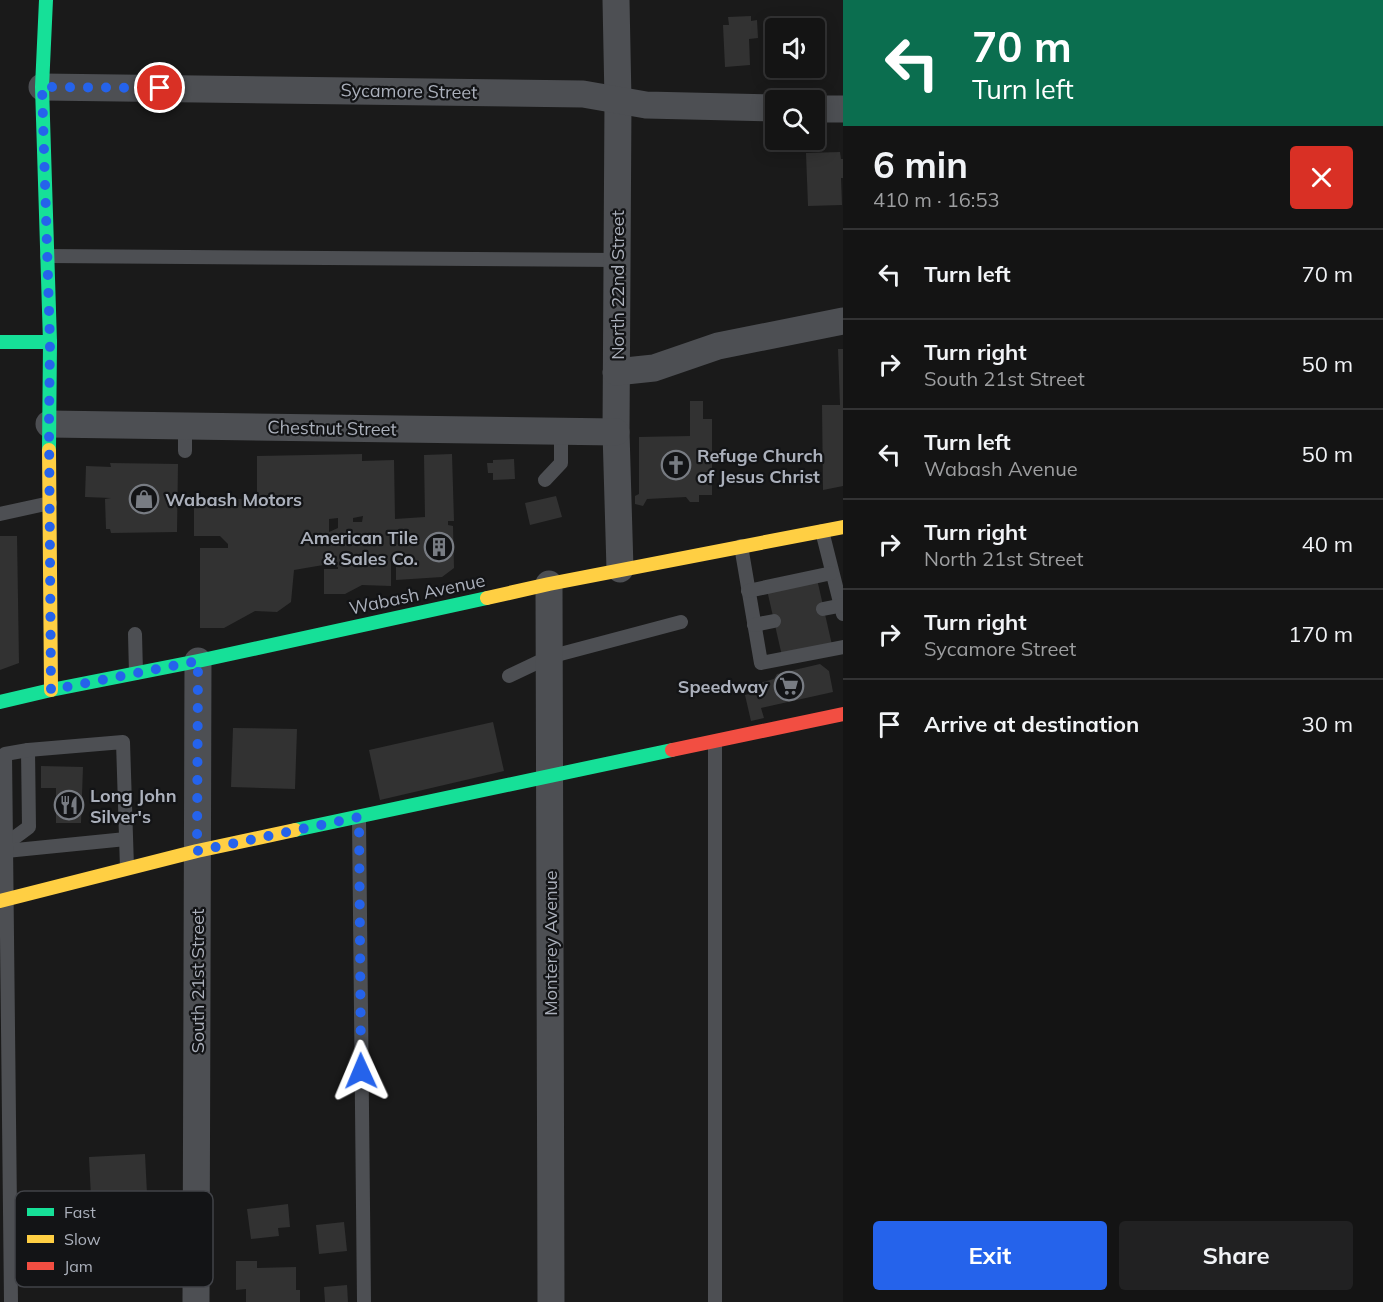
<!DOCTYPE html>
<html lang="en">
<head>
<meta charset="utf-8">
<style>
  body { margin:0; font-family:Mulish,sans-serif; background:#212122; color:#f1f3f6; height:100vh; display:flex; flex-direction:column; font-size:22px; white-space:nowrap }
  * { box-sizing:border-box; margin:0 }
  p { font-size:20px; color:#9d9ea0 }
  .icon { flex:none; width:33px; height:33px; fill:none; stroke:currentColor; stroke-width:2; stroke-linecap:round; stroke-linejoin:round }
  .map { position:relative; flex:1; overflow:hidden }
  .panel { display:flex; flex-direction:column; background:#141414; width:540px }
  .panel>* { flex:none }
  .hud { background:#0b6e4f; color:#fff; overflow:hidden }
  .fabs { position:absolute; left:765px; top:18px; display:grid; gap:12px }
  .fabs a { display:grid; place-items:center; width:60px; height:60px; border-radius:6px; background:#141414; box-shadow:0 3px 15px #0003,0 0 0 2px #333334; font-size:30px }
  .pin { position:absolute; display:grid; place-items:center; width:51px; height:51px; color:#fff; margin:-26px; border:3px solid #fff; border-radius:50%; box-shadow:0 2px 6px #0007 }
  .me { position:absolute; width:66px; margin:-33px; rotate:359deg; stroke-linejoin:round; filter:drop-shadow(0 0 4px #0008) }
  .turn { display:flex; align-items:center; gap:21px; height:126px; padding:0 30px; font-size:27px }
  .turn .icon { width:78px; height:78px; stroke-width:2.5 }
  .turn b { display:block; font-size:42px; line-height:51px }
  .round { display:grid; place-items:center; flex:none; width:63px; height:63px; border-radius:6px; background:#212122 }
  .summary { display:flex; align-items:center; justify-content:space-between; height:102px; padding:0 30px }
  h1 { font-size:36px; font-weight:700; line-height:45px }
  .action { display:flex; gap:12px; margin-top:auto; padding:12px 30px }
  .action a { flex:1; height:69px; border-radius:6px; background:#2563eb; color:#fff; font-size:24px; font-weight:700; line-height:69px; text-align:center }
  .action a+a { background:#212122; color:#f1f3f6 }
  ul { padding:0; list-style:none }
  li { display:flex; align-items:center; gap:18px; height:90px; padding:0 30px; border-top:2px solid #333334 }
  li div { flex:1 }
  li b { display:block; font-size:22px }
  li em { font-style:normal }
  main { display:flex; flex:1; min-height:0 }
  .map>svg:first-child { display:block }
  .building { fill:#323232; fill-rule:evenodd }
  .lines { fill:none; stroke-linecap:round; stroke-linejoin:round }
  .lane { stroke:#4d4f53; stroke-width:14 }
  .street { stroke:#4d4f53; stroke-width:27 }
  .fast { stroke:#16e098; stroke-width:14 }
  .slow { stroke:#ffcf43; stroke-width:14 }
  .jam { stroke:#f24e42; stroke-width:14 }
  .route { stroke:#2563eb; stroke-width:10; stroke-dasharray:0 18 }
  .labels { text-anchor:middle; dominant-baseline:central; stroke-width:4.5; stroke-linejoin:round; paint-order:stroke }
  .street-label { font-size:18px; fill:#abb0bb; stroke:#131416 }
  .poi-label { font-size:18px; font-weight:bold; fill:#abb0bb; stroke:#131416; text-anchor:start }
  .key { fill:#131416; stroke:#414348; stroke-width:1.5 }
  .key-label { font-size:16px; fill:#abb0bb }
</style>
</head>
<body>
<main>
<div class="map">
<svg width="843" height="1302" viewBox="0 0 843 1302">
  <rect width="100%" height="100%" fill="#1a1a1a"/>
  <g class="building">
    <path d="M751,16V21L757,20L758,38L749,39L750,65L725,67L723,25H729L728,17Z"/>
    <path d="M840,152L841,159H843V178H841L842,205L808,206L806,153Z"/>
    <path d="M838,349H843V486L823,490L822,405H840Z"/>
    <path d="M690,401H703V419H712V495H699V502H690L686,497L647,499L643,506L635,504V496L639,494V437L690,436Z"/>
    <path d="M362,454V461L394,460L395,519L425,517L424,455L452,454L454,521H448V525L453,526L454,568L442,577L396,580V555H391V586L362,585L345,594H324V569H338V567L329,564L294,570L291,602L277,612L255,611L224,628H200V548H228V544L220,536H194V499H257V456ZM363,516L362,522H353V518ZM338,518V528L329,532V519Z"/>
    <path d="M514,459L515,479L493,480V473H488L487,463H493V460Z"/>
    <path d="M110,463L178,464L177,532L111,533L110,529H106L105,499L111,498L85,497L86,466L111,467Z"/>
    <path d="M556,496L562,517L530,525L525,503Z"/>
    <path d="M0,536H17L19,663L0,670Z"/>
    <path d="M817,579L832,645L782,656L767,590Z"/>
    <path d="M820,664L829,671L833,692L761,708L764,718L751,721L745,695L761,691L759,683L774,679L777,674Z"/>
    <path d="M493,722L504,771L380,800L369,750Z"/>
    <path d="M233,728L297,729L295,789L231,787Z"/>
    <path d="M41,766L83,767L81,823H56V788H41Z"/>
    <path d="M145,1154L147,1194L91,1197L89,1157Z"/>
    <path d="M288,1204L290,1227L278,1228L279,1236L251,1239L247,1209Z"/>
    <path d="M344,1222L347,1251L319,1254L316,1225Z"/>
    <path d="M236,1261H257V1268L296,1267V1290H300V1302H246V1289L236,1290Z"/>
    <path d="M347,1285L348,1302H325L324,1287Z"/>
  </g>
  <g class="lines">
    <g class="lane">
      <path d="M47,256L617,260"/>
      <path d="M185,426V451"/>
      <path d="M545,480L561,463V431"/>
      <path d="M0,514L50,503"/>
      <path d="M822,531L843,614"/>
      <path d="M741,546L761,663L843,647"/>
      <path d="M748,591L832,573"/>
      <path d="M823,609L843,605"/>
      <path d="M754,625L774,621"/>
      <path d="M135,634L136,673"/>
      <path d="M509,676L549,657L681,622"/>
      <path d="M359,817L364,1302"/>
      <path d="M6,844L29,827L28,750"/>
      <path d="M6,851L126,839"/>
      <path d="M11,1302L5,754L28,750L123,742L127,868"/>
      <path d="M715,1302V742"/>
    </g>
    <g class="street">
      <path d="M616,0L618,100L616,432L620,569"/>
      <path d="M42,87L583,94L646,105L776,108"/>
      <path d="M814,109H843"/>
      <path d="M616,372L654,368L718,346L843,321"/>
      <path d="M49,424L616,432"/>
      <path d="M549,584L551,1302"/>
      <path d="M196,1302L198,661"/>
    </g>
    <g class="fast">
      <path d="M46,0L42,87L50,342L49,450"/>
      <path d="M0,342H50"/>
      <path d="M0,702L51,690L198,661L487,598"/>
      <path d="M295,830L672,750"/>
    </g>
    <g class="slow">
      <path d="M49,450L51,690"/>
      <path d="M487,598L549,584L843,527"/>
      <path d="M0,901L197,851L295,830"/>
    </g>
    <path class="jam" d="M672,750L843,714"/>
  </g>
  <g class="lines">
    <path class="route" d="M160,88L42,87L50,342L49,424L51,690L198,661L197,851L359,817L361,1071"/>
  </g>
  <defs>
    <g id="church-ring" transform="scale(1.5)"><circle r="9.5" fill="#131416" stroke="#787c83" stroke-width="1.5"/><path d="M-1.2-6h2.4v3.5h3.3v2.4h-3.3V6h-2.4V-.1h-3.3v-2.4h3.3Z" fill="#787c83"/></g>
    <g id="shop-ring" transform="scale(1.5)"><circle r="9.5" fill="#131416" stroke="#787c83" stroke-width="1.5"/><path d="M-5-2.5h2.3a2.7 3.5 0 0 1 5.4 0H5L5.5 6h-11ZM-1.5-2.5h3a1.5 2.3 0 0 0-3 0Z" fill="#787c83"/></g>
    <g id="building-ring" transform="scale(1.5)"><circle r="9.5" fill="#131416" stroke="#787c83" stroke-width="1.5"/><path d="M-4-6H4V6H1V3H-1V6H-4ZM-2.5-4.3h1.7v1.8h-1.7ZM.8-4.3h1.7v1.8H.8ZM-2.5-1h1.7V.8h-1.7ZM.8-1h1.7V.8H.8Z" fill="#787c83"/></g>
    <g id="supermarket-ring" transform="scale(1.5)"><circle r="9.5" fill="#131416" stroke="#787c83" stroke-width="1.5"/><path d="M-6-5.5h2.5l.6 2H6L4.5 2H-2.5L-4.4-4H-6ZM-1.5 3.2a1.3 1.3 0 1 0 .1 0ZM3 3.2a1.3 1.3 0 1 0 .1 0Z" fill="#787c83"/></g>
    <g id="restaurant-ring" transform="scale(1.5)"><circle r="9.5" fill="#131416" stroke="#787c83" stroke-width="1.5"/><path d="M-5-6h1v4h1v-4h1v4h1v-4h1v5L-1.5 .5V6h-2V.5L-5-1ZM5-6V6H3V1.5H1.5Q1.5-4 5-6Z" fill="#787c83"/></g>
  </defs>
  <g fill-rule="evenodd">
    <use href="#church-ring" x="676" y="465"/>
    <use href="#shop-ring" x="144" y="499"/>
    <use href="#building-ring" x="439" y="547"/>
    <use href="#supermarket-ring" x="789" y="686"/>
    <use href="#restaurant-ring" x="69" y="805"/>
  </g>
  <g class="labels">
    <g class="street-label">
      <text transform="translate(409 91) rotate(1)">Sycamore Street</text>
      <text transform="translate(617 285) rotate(-90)">North 22nd Street</text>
      <text transform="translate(332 428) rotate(1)">Chestnut Street</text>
      <text transform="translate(417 594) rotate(-12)">Wabash Avenue</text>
      <text transform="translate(550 943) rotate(-90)">Monterey Avenue</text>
      <text transform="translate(197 981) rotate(-90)">South 21st Street</text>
    </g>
    <g class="poi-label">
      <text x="697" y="455">Refuge Church<tspan x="697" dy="21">of Jesus Christ</tspan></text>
      <text x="165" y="499">Wabash Motors</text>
      <text x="418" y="537" text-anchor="end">American Tile<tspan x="418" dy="21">&amp; Sales Co.</tspan></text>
      <text x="768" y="686" text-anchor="end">Speedway</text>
      <text x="90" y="795">Long John<tspan x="90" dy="21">Silver's</tspan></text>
    </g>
  </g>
  <rect x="15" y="1191" width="198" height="96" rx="9" class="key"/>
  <rect x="27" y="1208" width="27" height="8" fill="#16e098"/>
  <rect x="27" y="1235" width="27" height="8" fill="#ffcf43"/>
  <rect x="27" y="1262" width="27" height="8" fill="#f24e42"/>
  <g class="key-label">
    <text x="64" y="1218">Fast</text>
    <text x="64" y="1245">Slow</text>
    <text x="64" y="1272">Jam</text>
  </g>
</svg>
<div class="fabs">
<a><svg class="icon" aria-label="sound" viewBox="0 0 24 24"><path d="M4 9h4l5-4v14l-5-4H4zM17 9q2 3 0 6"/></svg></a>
<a><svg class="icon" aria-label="search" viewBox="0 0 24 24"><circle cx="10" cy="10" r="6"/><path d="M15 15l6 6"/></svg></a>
</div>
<div class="pin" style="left:160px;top:88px;background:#d93025"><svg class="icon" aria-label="arrive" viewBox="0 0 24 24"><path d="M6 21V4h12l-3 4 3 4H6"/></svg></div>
<svg class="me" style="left:361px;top:1071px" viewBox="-20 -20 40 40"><path d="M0-17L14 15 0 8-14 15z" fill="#2563eb" stroke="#fff" stroke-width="4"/></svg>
</div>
<section class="panel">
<div class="hud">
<div class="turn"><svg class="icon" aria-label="left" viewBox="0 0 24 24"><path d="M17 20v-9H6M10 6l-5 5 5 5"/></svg><div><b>70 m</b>Turn left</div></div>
</div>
<div class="summary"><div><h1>6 min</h1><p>410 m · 16:53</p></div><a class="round" style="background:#d93025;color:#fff"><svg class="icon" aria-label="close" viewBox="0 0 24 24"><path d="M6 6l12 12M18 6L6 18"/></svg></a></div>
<ul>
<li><svg class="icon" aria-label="left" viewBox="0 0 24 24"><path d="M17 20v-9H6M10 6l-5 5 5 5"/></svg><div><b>Turn left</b></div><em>70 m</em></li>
<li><svg class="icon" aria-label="right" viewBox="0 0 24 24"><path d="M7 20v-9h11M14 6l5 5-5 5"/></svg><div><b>Turn right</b><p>South 21st Street</p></div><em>50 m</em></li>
<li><svg class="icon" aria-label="left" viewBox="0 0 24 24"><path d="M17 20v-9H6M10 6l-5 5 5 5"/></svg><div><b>Turn left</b><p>Wabash Avenue</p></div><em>50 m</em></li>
<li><svg class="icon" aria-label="right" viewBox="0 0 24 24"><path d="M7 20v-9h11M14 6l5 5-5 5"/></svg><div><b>Turn right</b><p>North 21st Street</p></div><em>40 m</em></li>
<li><svg class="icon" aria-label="right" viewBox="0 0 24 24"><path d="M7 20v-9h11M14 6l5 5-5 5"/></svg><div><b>Turn right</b><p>Sycamore Street</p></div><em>170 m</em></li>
<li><svg class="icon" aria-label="arrive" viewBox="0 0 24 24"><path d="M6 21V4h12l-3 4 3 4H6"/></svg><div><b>Arrive at destination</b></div><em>30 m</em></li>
</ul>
<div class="action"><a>Exit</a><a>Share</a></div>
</section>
</main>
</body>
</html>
